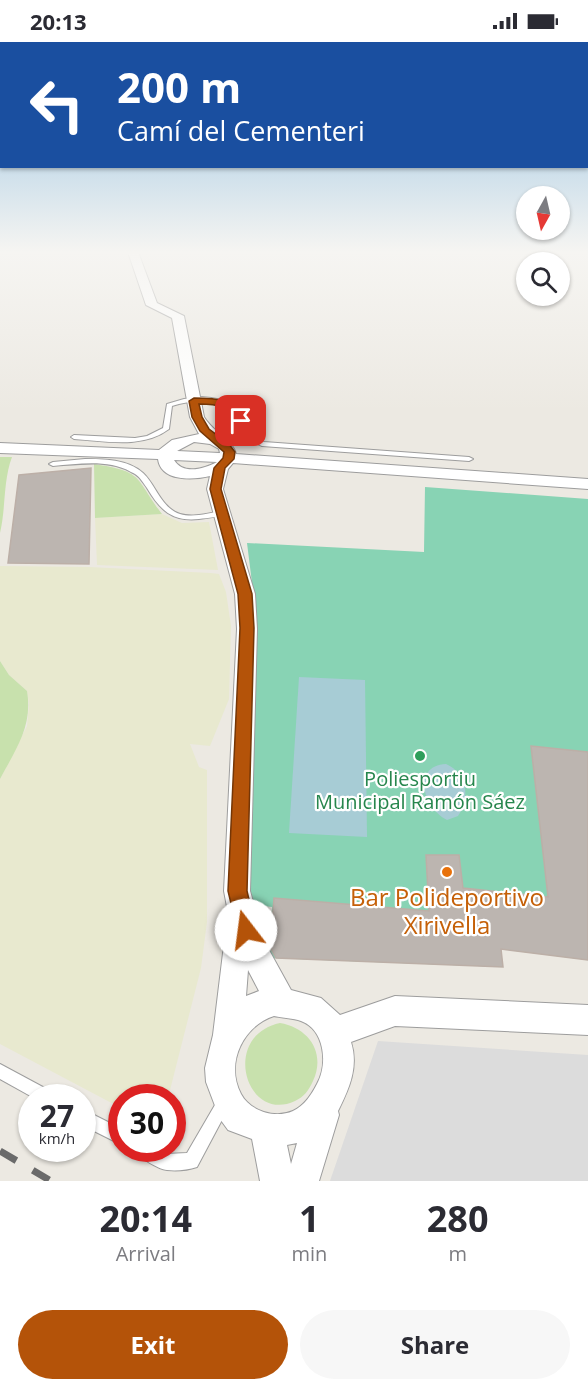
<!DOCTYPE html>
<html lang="en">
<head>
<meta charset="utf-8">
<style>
  body { margin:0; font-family:"Open Sans",sans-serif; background:#f7f7f7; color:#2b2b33; height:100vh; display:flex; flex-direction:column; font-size:22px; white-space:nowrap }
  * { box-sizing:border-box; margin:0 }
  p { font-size:20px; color:#7c7c81 }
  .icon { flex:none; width:33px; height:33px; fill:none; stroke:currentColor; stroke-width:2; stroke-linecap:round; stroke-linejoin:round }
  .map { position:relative; height:1139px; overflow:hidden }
  .details { display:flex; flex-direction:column; background:#fff; flex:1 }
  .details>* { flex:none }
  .banner { position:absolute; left:0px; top:0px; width:588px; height:126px; box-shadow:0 2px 4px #0004; background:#1a4fa0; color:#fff; overflow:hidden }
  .needle { width:39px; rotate:188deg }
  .buttons { position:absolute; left:516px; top:144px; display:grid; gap:12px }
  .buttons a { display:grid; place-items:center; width:54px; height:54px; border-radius:50%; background:#fff; box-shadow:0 2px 4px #0004; font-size:30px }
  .speed { position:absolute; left:18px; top:1042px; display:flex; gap:12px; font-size:30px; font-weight:700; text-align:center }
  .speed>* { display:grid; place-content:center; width:78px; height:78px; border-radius:50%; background:#fff; box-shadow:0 2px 4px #0004; line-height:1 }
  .speed small { font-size:15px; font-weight:400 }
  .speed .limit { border:9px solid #d22; background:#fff; color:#111 }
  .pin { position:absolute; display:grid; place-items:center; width:51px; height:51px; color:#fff; margin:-26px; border-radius:12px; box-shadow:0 3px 9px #0006 }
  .me { position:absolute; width:66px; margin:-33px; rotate:345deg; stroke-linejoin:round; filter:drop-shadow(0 0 4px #0008) }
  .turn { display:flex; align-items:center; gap:21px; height:126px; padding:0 18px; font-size:27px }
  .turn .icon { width:78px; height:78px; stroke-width:2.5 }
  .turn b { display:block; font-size:42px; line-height:51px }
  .eta { display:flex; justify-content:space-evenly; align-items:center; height:102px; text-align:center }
  .eta b { font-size:36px; font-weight:700; line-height:42px }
  .cta { display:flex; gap:12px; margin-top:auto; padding:12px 18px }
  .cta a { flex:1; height:69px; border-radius:36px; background:#b45309; color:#fff; font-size:24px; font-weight:700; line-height:69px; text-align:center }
  .cta a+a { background:#f7f7f7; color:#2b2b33 }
  .status { display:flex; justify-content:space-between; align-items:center; height:42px; padding:0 30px; background:#fff; direction:ltr }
  .status svg { height:16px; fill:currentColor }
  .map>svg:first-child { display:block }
  .farmland { fill:#e8e9cf }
  .grass { fill:#c8e1ad }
  .pitch { fill:#88d3b4 }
  .parking { fill:#dcdcdc }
  .water { fill:#a7ccd5 }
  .building { fill:#bcb5b0; stroke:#bcafa7; stroke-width:1.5 }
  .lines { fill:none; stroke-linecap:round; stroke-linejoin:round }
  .service-casing { stroke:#9d9d9d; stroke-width:2 }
  .minor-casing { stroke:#9d9d9d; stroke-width:2 }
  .service { fill:#fff; fill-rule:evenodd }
  .minor { fill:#fff; fill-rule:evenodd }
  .rail { stroke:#6a6a6a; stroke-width:7; stroke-dasharray:19 19; stroke-linecap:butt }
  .route { fill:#b45309; stroke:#753606; stroke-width:1.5 }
  .leisure-dot { fill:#2e9e5b; stroke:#fff; stroke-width:2 }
  .food-dot { fill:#e8710a; stroke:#fff; stroke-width:2 }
  .labels { text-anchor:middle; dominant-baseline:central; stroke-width:4.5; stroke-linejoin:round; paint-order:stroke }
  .leisure-label { font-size:20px; fill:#27864d; stroke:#fff }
  .near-food-label { font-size:24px; fill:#c56008; stroke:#fff }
</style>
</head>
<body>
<div class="status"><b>20:13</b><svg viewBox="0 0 49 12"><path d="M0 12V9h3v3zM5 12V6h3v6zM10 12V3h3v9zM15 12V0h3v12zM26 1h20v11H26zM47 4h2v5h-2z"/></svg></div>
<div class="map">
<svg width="588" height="1139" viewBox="0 0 588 1139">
  <rect width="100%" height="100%" fill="#ece9e2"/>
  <g class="farmland">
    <path d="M162,472L182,481L209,480L218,528L97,523L95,476Z"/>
    <path d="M0,524L89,525L211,531L219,532L226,550L231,584L229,657L210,704L190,702L199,725L207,728V880L201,926L168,1056H122L121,1066L0,1002V737L27,684L29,662L27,649L9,633L0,619Z"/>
  </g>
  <g class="grass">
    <path d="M0,415H12C3,439 6,466 0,491Z"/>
    <path d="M94,422C145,430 134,435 162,472L95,476Z"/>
    <path d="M0,619L9,633L27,649C33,684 16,707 0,737Z"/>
    <path d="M280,981C309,986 326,1011 313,1039C309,1048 304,1055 295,1059C246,1082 220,994 280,981Z"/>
  </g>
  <path class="pitch" d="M425,445L588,457V918L501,907L503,925L270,916L272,865L249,862L255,565L247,501L424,510Z"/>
  <path class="parking" d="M378,999L588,1013V1139H330Z"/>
  <g class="water">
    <path d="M299,635L365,638L367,795L289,791Z"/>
    <path d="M446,722C468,732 470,756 458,774L447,778C423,766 411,724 446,722Z"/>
  </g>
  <g class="building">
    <path d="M91,426L89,522L8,521L19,433Z"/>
    <path d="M531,704L588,710V918L501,907L503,925L276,916L270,905L274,856L429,869L426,813H459L463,846L548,855Z"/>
  </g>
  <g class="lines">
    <g class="service-casing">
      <g id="service">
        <path d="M202,355C251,358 234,380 264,400L469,415L473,417L469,419L262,404C245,397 245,385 235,372C222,354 191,358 172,364L169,387C143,407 105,399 74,397L71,395L74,393L135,396L147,394L163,386L167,362L184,357Z"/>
        <path d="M85,417C103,417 128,417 143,431C156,443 161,466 180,472C193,476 209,471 222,469L226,471C219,475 208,476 199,477C172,480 160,468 147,446C142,439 139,433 131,430C108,417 79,422 53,424L49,422L53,420Z"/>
        <path d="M0,1022L54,1051L56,1056H34L0,1037Z"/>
        <path d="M224,1054L229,1056L231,1061L197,1125C188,1128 176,1129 167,1128C158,1127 138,1115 134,1107H157L166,1112L187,1111L219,1056Z"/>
        <path d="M82,1067L122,1087V1103L82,1083Z"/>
      </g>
    </g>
    <g class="minor-casing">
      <path id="minor" d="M128,210H138L157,261L184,274L204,375C213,390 233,399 236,412L588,437V447L233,421L228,427L223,447L255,552L257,587L250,849L264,899L291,948L321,956L340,973L395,954L588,963V993L395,984L351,1000C359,1025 349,1047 338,1069L339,1073L319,1139H260L252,1097L228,1088L220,1077L206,1040L205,1026L213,993L228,870L224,849L237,587L235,552L207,447L210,434C193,438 161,440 158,417L0,411V401L159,408L172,398L199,392L190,375L172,276L146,263ZM194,400L210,402L219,407L220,411L177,409ZM174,418L217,420C204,427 183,433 174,418ZM248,928L259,949L246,954ZM274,974C283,976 293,976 301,979C325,988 328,1022 317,1042C312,1052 304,1064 293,1069C275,1077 250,1069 241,1052C225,1021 243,984 274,974ZM297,1101L291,1122L287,1103Z"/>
    </g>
    <use href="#service" class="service"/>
    <use href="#minor" class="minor"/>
    <path class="rail" d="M0,1109L51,1139"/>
  </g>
  <linearGradient id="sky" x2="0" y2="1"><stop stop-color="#8ebee0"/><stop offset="0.57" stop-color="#f6f5f2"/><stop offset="1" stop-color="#f6f5f2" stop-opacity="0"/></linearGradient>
  <rect width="588" height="369" fill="url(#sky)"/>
  <path class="route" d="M194,356C219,356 231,357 246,379L237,381C226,364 220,362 199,362L202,375L209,387L229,402L235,410L234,417L225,426L221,447L252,552L254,586L247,849L256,888L253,895L246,897L239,895L228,849L240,586L238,552L210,447L214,426L223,416L224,410L200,389L192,375L189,359Z"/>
  <circle class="leisure-dot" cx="420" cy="714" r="6"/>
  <circle class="food-dot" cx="447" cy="830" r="6"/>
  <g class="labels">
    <g class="leisure-label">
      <text x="420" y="736">Poliesportiu<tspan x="420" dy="23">Municipal Ramón Sáez</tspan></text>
    </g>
    <g class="near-food-label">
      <text x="447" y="854">Bar Polideportivo<tspan x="447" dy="28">Xirivella</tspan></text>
    </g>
  </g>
</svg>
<div class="buttons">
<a><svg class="needle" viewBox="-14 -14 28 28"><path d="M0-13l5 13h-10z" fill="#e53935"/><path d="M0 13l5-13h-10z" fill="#7c7c81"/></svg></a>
<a><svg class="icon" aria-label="search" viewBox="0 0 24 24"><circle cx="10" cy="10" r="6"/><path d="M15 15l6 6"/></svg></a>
</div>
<div class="speed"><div>27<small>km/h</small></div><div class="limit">30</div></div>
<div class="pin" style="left:241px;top:379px;background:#d93025"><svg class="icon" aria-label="arrive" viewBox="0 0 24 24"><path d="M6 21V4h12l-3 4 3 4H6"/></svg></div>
<svg class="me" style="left:246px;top:888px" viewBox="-20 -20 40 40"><circle r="19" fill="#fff"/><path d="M0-13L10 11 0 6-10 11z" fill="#b45309"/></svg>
<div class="banner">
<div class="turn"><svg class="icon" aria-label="left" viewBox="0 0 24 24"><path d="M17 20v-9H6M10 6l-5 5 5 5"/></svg><div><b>200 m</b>Camí del Cementeri</div></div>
</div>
</div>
<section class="details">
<div class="eta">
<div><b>20:14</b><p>Arrival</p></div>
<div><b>1</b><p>min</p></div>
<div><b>280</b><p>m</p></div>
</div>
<div class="cta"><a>Exit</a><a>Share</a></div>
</section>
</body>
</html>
